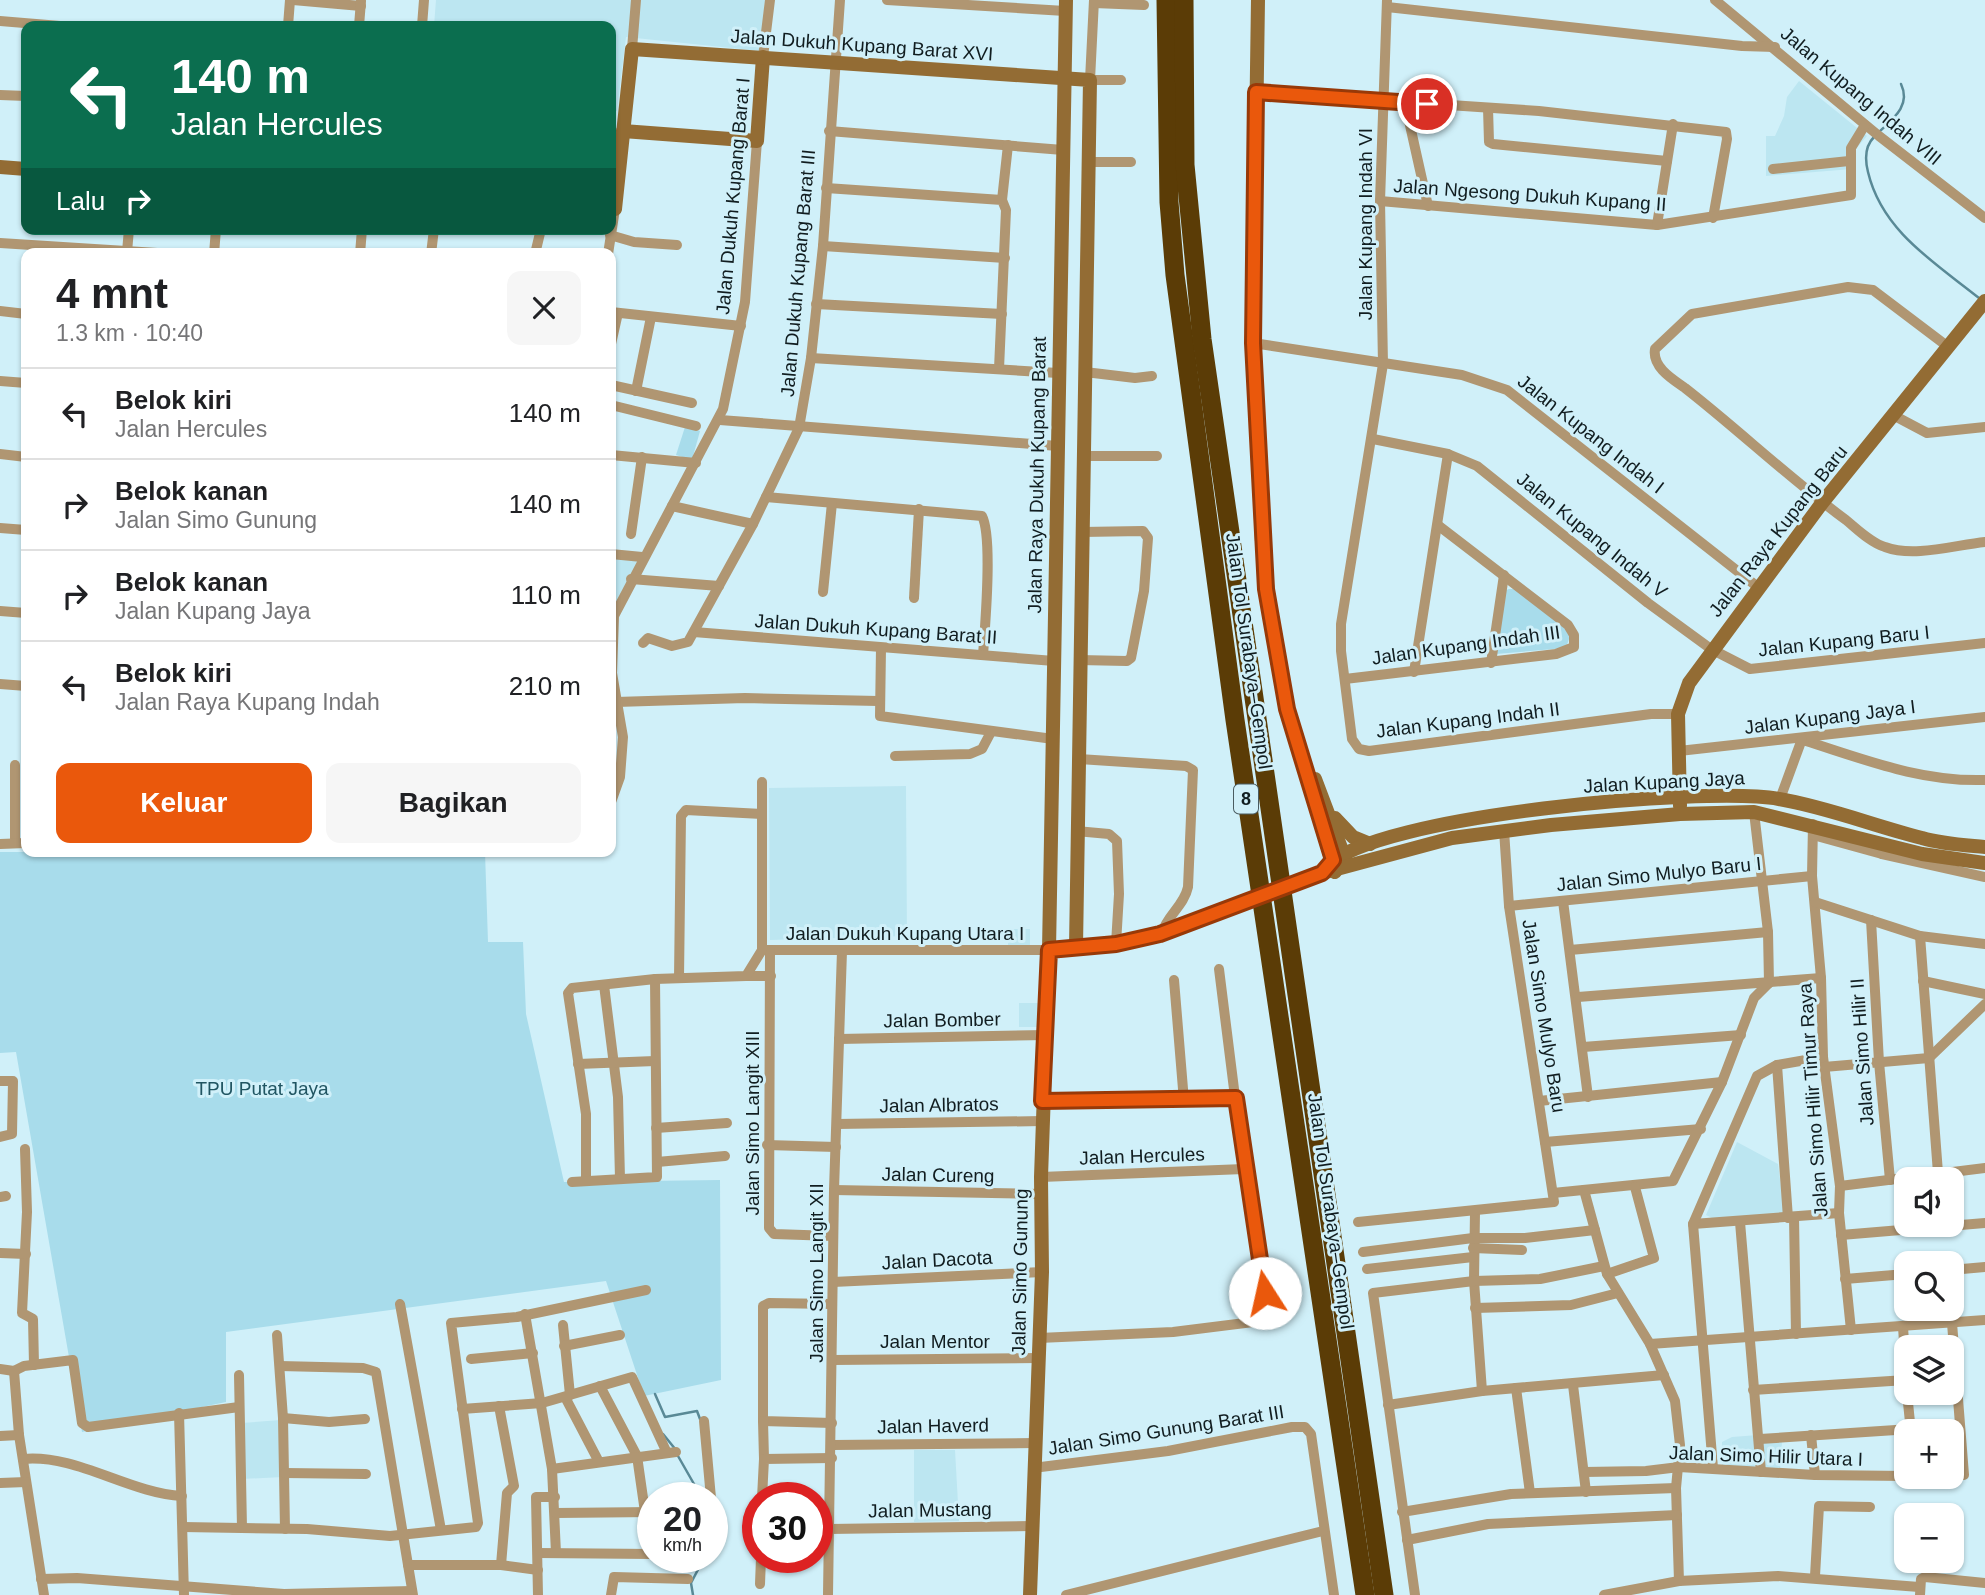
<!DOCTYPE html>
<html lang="id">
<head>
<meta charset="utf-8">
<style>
  body { margin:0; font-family:Arial,sans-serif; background:#f6f6f6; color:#202124; height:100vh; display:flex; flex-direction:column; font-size:26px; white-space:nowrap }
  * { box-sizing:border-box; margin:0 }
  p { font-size:23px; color:#757577 }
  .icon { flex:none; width:38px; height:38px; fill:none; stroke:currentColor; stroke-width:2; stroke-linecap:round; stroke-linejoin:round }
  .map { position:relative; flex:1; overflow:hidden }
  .drawer { position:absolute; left:21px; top:248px; width:595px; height:609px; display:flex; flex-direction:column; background:#fff; border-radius:14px; box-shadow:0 2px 5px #0004 }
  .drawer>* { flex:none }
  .guide { position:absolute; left:21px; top:21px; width:595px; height:214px; border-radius:14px; box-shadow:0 2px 5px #0004; background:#0b6e4f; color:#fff; overflow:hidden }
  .controls { position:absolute; left:1894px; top:1167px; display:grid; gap:14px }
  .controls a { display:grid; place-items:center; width:70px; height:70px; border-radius:14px; background:#fff; box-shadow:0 2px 5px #0004; font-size:35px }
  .speed { position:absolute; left:637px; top:1482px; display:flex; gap:14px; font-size:35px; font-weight:700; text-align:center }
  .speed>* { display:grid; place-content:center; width:91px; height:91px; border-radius:50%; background:#fff; box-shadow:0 2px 5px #0004; line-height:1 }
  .speed small { font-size:18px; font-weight:400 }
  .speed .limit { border:10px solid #d22; background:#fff; color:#111 }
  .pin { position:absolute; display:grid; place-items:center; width:60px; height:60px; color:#fff; margin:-30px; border:4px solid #fff; border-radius:50%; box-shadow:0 2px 7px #0007 }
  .me { position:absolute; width:77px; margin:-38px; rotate:350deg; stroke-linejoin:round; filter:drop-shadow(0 0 5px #0008) }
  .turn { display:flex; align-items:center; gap:24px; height:147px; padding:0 35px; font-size:32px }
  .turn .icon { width:91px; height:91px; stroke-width:2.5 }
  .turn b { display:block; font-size:49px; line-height:60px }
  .then { display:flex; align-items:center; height:66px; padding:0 35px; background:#0003; gap:14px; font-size:26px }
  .round { display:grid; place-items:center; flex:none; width:74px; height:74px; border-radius:14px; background:#f6f6f6 }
  .head { display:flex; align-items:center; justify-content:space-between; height:119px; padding:0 35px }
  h1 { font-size:42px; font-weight:700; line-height:52px }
  .button { display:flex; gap:14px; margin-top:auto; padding:14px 35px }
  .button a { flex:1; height:80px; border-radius:14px; background:#ea580c; color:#fff; font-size:28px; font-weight:700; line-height:80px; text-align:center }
  .button a+a { background:#f6f6f6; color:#202124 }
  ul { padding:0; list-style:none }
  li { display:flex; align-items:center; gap:21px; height:91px; padding:0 35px; border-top:2px solid #e0e0e0 }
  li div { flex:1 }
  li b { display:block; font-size:26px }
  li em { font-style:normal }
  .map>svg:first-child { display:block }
  .built { fill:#bce6f1 }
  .green { fill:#a8dceb }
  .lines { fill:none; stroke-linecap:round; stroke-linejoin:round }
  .stream { stroke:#598996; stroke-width:2.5 }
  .street { stroke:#b09672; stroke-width:10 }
  .secondary { stroke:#936c34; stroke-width:14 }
  .highway { stroke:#5b3c06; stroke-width:19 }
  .route-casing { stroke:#983908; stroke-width:18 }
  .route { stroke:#ea580c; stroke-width:12 }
  .labels { text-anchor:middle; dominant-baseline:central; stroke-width:6; stroke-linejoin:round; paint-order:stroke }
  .shield { fill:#d0f0f9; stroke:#4a5c61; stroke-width:2 }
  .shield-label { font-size:18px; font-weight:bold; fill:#111d20 }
  .street-label { font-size:19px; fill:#111d20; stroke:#d0f0f9 }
  .park-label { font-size:19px; fill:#205562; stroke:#d0f0f9 }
</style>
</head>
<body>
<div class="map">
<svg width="1985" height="1595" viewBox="0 0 1985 1595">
  <rect width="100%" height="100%" fill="#d0f0f9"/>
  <g class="built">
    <path d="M436,0H765L760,51L626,37L617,111H611V26H434Z"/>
    <path d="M1799,81L1867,136L1854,151L1852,169L1766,176V136H1775L1784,116L1787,97Z"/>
    <path d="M611,555L639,558L619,604L611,602Z"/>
    <path d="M906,786L907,936L770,940L769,788Z"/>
    <rect x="1008" y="929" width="22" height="17"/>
    <rect x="1019" y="1003" width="22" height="24"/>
    <path d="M1737,1142L1778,1164L1785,1216L1720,1222L1706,1215Z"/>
    <path d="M281,1420L283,1477L241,1479V1423Z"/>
    <path d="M1758,1435L1782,1442L1780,1471L1722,1467V1442L1732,1437Z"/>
    <path d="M914,1450H955L959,1521L914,1522Z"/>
  </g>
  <g class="green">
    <path d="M685,427L700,431L692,460L676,455Z"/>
    <path d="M1509,589H1516L1571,633L1566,648L1496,654L1504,591Z"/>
    <path d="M0,852H485L488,942H523L526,1014L564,1182L720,1180L721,1380L644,1396L606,1281L226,1332V1402L82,1432L16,1052L0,1053Z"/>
  </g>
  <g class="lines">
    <g class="stream">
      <path d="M1879,132C1894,118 1911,105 1901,84"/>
      <path d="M1874,137C1865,146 1865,160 1868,172C1882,231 1934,262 1979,298"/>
      <path d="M655,1394L665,1417L697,1411L700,1419"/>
      <path d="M663,1434L676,1450"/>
      <path d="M678,1456L702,1498"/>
      <path d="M693,1595L691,1583L704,1558"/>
    </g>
    <g class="street">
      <path d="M293,0L361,6"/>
      <path d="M887,0L1065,11"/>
      <path d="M1094,0L1090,80H1121"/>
      <path d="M1387,0L1380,201L1383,364L1341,624V651L1352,739L1359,749L1369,751L1651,714H1678"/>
      <path d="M1715,0L1879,136L1985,218"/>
      <path d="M1094,3L1144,5"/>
      <path d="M1387,7L1742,46L1775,47"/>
      <path d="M0,21L60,26"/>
      <path d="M288,26L290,0"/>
      <path d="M359,26L361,1"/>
      <path d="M422,26L424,0"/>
      <path d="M632,49L636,0"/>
      <path d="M763,57L770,0"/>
      <path d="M1256,92L1539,111L1726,132L1727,139L1713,218"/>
      <path d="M0,95L26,96"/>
      <path d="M1405,103L1428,206"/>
      <path d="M1488,108L1489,142L1493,144L1667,161"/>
      <path d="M829,131L1063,150"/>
      <path d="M1090,162H1131"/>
      <path d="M1773,169L1849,161"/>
      <path d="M826,188L1002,200L1006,210L999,369"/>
      <path d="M1002,200L1008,145"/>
      <path d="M1380,201L1657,225L1851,195V148L1865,125"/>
      <path d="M1657,225L1673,124"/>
      <path d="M610,235L634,242L677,245"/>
      <path d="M0,243L173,254"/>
      <path d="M823,246L1005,258"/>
      <path d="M127,252L129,229"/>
      <path d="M214,254L216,229"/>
      <path d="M360,254L362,229"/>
      <path d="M431,254L434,229"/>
      <path d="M535,254L541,229"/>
      <path d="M608,254L615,209"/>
      <path d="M816,304L1002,314"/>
      <path d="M0,311L26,314"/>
      <path d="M611,312L741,326"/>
      <path d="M1253,343L1462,375L1507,390L1759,588"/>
      <path d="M611,344L618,313"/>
      <path d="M1947,346L1873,290L1848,287L1692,314L1655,349C1652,367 1672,379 1685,388C1740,431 1790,479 1846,520C1857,529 1871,543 1885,547C1914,558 1955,545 1985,542"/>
      <path d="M811,358L1058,373"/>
      <path d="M1085,372L1135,378L1152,376"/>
      <path d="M0,381L26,383"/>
      <path d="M611,385L692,403"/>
      <path d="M636,391L651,317"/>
      <path d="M611,405L696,426"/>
      <path d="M1893,415L1927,433L1985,427"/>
      <path d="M720,420L1058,446"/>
      <path d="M611,432V438"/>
      <path d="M1373,439L1448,454L1477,466L1648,603L1711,649L1750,669L1985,643"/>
      <path d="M0,454L26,457"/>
      <path d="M611,455L696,463"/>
      <path d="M1084,456H1157"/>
      <path d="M766,497L982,516C993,537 985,627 983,655"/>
      <path d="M672,506L753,524"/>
      <path d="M0,528L26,530"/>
      <path d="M631,534L642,457"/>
      <path d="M611,554L642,557"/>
      <path d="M631,579L719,586"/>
      <path d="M823,592L832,503"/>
      <path d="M914,598L919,509"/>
      <path d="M0,611L26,613"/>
      <path d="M694,632L1054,661"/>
      <path d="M643,643L648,638L672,646L688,642L753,524L799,428L811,358L823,246L840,0"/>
      <path d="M881,648L880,716L1053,739"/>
      <path d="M1079,660L1127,661L1131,658L1144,591L1148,538L1143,531L1082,532"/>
      <path d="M1491,663L1504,575"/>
      <path d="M1414,672L1448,454"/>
      <path d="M1345,679L1556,654L1574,647V635L1568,625L1439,526"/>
      <path d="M0,684L26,686"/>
      <path d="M616,702L745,698L878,701"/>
      <path d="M1806,741C1866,760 1921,782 1985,780"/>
      <path d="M1679,751L1985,717"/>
      <path d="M895,756L970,754L982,749L991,732"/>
      <path d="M1079,759L1186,766L1193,770L1188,887C1184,906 1167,915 1162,933"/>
      <path d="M1780,799L1802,739"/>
      <path d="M611,802L620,777L623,737L612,673L614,616L723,409L745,302L757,141"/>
      <path d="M1754,812L1768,932L1769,983"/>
      <path d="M1813,824L1812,876L1821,978L1823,1057L1840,1186L1839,1213L1851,1330"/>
      <path d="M1076,831L1109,834L1117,841L1119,894L1116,944"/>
      <path d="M1813,835L1882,854"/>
      <path d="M15,843V765"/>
      <path d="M0,844L26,843"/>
      <path d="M1886,844L1882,854L1985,877"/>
      <path d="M1563,901L1588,1097"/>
      <path d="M1815,902L1920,936L1985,944"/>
      <path d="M1509,906L1812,876"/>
      <path d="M1871,920L1879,1062L1890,1180"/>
      <path d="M1920,936L1938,1173"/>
      <path d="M766,950H1049"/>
      <path d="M770,950L769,1228L774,1234L833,1236"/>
      <path d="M1570,950L1768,932"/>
      <path d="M746,976H771"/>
      <path d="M679,978L681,816L686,810L762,814"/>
      <path d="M1174,980L1184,1101"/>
      <path d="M1923,981L1985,994"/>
      <path d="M604,985L618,1097L620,1179"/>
      <path d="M1578,997L1821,978"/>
      <path d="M839,1039L1046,1035"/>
      <path d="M1583,1047L1741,1035"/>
      <path d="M578,1064L655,1061"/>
      <path d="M1777,1065L1788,1218"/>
      <path d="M1824,1067L1929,1058L1985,1004"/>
      <path d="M0,1081H13L12,1134L0,1137"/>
      <path d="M1042,1101L1236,1098"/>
      <path d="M1539,1101L1722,1082"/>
      <path d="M837,1124L1042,1121"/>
      <path d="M656,1128L727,1123"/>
      <path d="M1545,1142L1701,1129"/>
      <path d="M767,1145L836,1147"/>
      <path d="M25,1149L27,1212L22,1313L33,1319L34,1365"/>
      <path d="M657,1162L725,1156"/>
      <path d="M1041,1177L1244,1169"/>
      <path d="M586,1181V1114L568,993L572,988L655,979L746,976L762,950V782"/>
      <path d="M572,1182L657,1177L655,979"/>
      <path d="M1840,1186L1985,1168"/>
      <path d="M834,1190L1041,1194"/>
      <path d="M1584,1190L1607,1274L1650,1344L1675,1401L1680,1445L1676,1488L1679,1581"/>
      <path d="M1553,1193L1673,1181L1722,1082L1754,998L1769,983"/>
      <path d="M0,1197L6,1196"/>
      <path d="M1475,1212L1474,1281L1482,1391"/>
      <path d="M1794,1217L1796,1334"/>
      <path d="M1358,1222L1554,1202L1509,906L1504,830"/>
      <path d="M1740,1222L1761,1472"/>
      <path d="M1693,1224L1839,1213"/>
      <path d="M1841,1235L1985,1223"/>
      <path d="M1473,1248L1522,1250"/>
      <path d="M1363,1252L1473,1238H1525L1595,1230"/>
      <path d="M0,1253L26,1254"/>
      <path d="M1367,1269L1473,1257"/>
      <path d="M1951,1270L1985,1267"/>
      <path d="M1607,1274L1654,1258L1635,1187"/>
      <path d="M1845,1279L1906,1274"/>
      <path d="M833,1282L1042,1272"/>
      <path d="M400,1304L441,1530"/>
      <path d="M832,1304L769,1303L763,1306V1421L832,1423"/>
      <path d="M1475,1308L1571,1305L1618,1293"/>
      <path d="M525,1314L552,1469L556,1553"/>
      <path d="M563,1325L570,1395"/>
      <path d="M1903,1327L1906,1372"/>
      <path d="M277,1335L283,1418L285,1529"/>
      <path d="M1039,1338L1173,1332L1269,1320L1244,1169L1219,969"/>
      <path d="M1650,1344L1985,1320"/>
      <path d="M564,1346L620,1335"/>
      <path d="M471,1359L533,1353"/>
      <path d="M833,1360L1038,1358"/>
      <path d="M280,1366L363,1368L376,1372L413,1595"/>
      <path d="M0,1369L14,1371"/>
      <path d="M14,1371L24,1366L73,1360L82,1423L88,1427L239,1407"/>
      <path d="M14,1371L19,1435L44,1595"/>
      <path d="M239,1375L242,1528"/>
      <path d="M1573,1385L1586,1492"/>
      <path d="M600,1386L637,1456L645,1512"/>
      <path d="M1516,1388L1530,1493"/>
      <path d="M1753,1390L1906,1380"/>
      <path d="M1907,1393L1911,1432"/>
      <path d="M565,1397L599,1462"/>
      <path d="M1388,1405L1482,1391L1664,1375"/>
      <path d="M499,1406L514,1486L507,1493L501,1565"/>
      <path d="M462,1409L542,1403L632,1377L667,1453"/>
      <path d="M179,1413L184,1595"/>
      <path d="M283,1418L329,1422L365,1419"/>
      <path d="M704,1421L711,1498"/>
      <path d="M763,1421L764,1459"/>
      <path d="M1811,1435L1815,1475"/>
      <path d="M0,1436L19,1435"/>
      <path d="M1760,1439L1911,1429"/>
      <path d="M832,1445L1035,1443"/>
      <path d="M23,1459C77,1454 128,1493 182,1496"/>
      <path d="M1033,1468L1168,1451L1292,1427H1305L1311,1434L1334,1595"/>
      <path d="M1713,1468L1693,1224L1757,1076L1777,1065L1823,1057"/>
      <path d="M552,1469L676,1452"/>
      <path d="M1584,1472L1646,1471L1679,1467L1815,1475L1906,1476"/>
      <path d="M285,1473L366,1474"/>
      <path d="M1951,1475H1964L1952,1323"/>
      <path d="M0,1483L26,1482"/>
      <path d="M762,1498L764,1459L832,1458"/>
      <path d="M1402,1512L1511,1494L1676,1488"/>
      <path d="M556,1513L653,1512"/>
      <path d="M183,1527L307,1529L390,1536L476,1527L478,1523L451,1323L517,1317L646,1290"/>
      <path d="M829,1529L1032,1526"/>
      <path d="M1407,1540L1488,1524L1677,1515"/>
      <path d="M538,1553L653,1554"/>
      <path d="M408,1565H501L538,1570"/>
      <path d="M1815,1576L1819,1506L1870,1507"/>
      <path d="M41,1579L77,1578L284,1594L412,1591"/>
      <path d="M760,1584L761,1558"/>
      <path d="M538,1595L536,1497H555"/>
      <path d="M611,1595L614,1577L688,1579"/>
      <path d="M828,1595L834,1190L842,951"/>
      <path d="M1066,1595L1323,1531"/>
      <path d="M1415,1595L1373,1293L1474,1281L1540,1279L1604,1266"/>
      <path d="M1604,1595L1679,1581L1778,1576L1919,1587"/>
      <path d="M1920,1595L1921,1579L1925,1577L1985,1583"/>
    </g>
    <g class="secondary">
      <path d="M1258,0L1253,343L1262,542L1272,627L1287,709L1335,872"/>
      <path d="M623,131L757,141L763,57"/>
      <path d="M0,167L26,169"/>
      <path d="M611,208L615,209L632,49L1090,80L1076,947"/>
      <path d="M1315,779L1346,861"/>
      <path d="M1680,806L1678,714L1689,683L1822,503L1985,301"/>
      <path d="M1335,818L1353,837L1370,844"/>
      <path d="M1327,866C1376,815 1705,786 1779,799C1827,807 1874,826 1922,838C1942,844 1964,845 1985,847"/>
      <path d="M1049,950L1116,944L1160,934L1322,873L1452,838L1551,825L1680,814L1754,812L1922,854L1985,863"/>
      <path d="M1030,1595L1042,1272L1041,1177L1049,950L1066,0"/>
    </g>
    <g class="highway">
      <path d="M1166,0L1169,202L1175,275L1235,720L1365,1595"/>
      <path d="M1184,0L1185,165L1202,339L1384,1595"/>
    </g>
  </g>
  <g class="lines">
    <g class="route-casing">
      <path id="route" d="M1265,1293L1236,1098L1042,1101L1049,950L1116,944L1160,934L1322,873L1333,860L1287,709L1266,589L1253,343L1256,92L1427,104"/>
    </g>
    <use href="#route" class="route"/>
  </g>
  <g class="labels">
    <rect class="shield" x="1234" y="784.5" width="24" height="29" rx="5"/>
    <g class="shield-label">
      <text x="1246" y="799">8</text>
    </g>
    <g class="street-label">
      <text transform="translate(862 45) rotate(4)">Jalan Dukuh Kupang Barat XVI</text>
      <text transform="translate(1861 96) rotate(40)">Jalan Kupang Indah VIII</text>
      <text transform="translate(1530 195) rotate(4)">Jalan Ngesong Dukuh Kupang II</text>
      <text transform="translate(733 196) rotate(-85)">Jalan Dukuh Kupang Barat I</text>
      <text transform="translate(1365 224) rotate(-90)">Jalan Kupang Indah VI</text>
      <text transform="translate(798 273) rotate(-85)">Jalan Dukuh Kupang Barat III</text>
      <text transform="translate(1591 434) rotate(38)">Jalan Kupang Indah I</text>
      <text transform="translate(1037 475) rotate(-89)">Jalan Raya Dukuh Kupang Barat</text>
      <text transform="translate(1778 531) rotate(-52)">Jalan Raya Kupang Baru</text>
      <text transform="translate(1592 535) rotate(39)">Jalan Kupang Indah V</text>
      <text transform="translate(876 629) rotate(4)">Jalan Dukuh Kupang Barat II</text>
      <text transform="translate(1844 641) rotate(-6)">Jalan Kupang Baru I</text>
      <text transform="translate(1466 645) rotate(-8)">Jalan Kupang Indah III</text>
      <text transform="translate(1249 651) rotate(82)">Jalan Tol Surabaya–Gempol</text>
      <text transform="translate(1830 717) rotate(-7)">Jalan Kupang Jaya I</text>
      <text transform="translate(1468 720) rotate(-7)">Jalan Kupang Indah II</text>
      <text transform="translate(1664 782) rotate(-3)">Jalan Kupang Jaya</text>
      <text transform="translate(1659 874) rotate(-6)">Jalan Simo Mulyo Baru I</text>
      <text x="905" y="933">Jalan Dukuh Kupang Utara I</text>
      <text transform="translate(1544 1016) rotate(81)">Jalan Simo Mulyo Baru</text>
      <text transform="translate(942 1020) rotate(-1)">Jalan Bomber</text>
      <text transform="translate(1862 1052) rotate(-94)">Jalan Simo Hilir II</text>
      <text transform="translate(1813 1100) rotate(-94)">Jalan Simo Hilir Timur Raya</text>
      <text transform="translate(939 1105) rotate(-1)">Jalan Albratos</text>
      <text transform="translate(752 1123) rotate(-90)">Jalan Simo Langit XIII</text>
      <text transform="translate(1142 1156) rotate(-2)">Jalan Hercules</text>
      <text transform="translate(938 1175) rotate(1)">Jalan Cureng</text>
      <text transform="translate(1331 1211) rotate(82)">Jalan Tol Surabaya–Gempol</text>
      <text transform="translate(937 1260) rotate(-3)">Jalan Dacota</text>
      <text transform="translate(1020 1272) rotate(-89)">Jalan Simo Gunung</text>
      <text transform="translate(816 1273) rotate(-90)">Jalan Simo Langit XII</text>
      <text x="935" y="1341">Jalan Mentor</text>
      <text transform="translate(933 1426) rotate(-1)">Jalan Haverd</text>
      <text transform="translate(1166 1430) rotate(-9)">Jalan Simo Gunung Barat III</text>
      <text transform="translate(1766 1456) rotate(2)">Jalan Simo Hilir Utara I</text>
      <text transform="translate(930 1510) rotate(-1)">Jalan Mustang</text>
    </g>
    <g class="park-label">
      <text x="262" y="1088">TPU Putat Jaya</text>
    </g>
  </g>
</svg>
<div class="controls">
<a><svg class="icon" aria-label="sound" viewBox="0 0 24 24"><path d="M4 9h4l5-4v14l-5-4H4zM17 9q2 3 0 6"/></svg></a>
<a><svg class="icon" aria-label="search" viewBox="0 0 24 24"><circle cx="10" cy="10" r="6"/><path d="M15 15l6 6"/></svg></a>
<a><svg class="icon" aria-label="layers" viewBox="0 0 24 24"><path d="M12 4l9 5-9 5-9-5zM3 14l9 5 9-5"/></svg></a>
<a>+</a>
<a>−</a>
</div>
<div class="speed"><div>20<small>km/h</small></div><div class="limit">30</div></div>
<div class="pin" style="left:1427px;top:104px;background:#d93025"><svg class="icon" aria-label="arrive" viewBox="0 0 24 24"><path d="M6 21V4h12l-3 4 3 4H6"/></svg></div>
<svg class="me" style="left:1265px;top:1293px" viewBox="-20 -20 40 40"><circle r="19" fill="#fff"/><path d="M0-13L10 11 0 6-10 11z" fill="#ea580c"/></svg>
<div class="guide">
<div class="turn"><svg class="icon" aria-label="left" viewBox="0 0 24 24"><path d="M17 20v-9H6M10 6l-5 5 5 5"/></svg><div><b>140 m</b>Jalan Hercules</div></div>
<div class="then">Lalu<svg class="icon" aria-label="right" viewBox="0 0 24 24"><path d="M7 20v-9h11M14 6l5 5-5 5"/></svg></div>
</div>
<section class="drawer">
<div class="head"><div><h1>4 mnt</h1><p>1.3 km · 10:40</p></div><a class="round"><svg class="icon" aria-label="close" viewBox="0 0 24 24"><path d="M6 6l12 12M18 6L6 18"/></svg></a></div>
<ul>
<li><svg class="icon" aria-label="left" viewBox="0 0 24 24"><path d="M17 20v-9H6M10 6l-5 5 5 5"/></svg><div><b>Belok kiri</b><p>Jalan Hercules</p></div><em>140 m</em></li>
<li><svg class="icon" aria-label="right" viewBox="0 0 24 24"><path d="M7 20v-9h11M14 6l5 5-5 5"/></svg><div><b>Belok kanan</b><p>Jalan Simo Gunung</p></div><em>140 m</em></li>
<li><svg class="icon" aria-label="right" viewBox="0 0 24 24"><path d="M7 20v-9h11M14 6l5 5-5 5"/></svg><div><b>Belok kanan</b><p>Jalan Kupang Jaya</p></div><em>110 m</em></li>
<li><svg class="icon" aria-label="left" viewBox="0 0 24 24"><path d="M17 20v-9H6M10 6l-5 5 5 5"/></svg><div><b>Belok kiri</b><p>Jalan Raya Kupang Indah</p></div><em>210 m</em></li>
</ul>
<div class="button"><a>Keluar</a><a>Bagikan</a></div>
</section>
</div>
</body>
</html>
